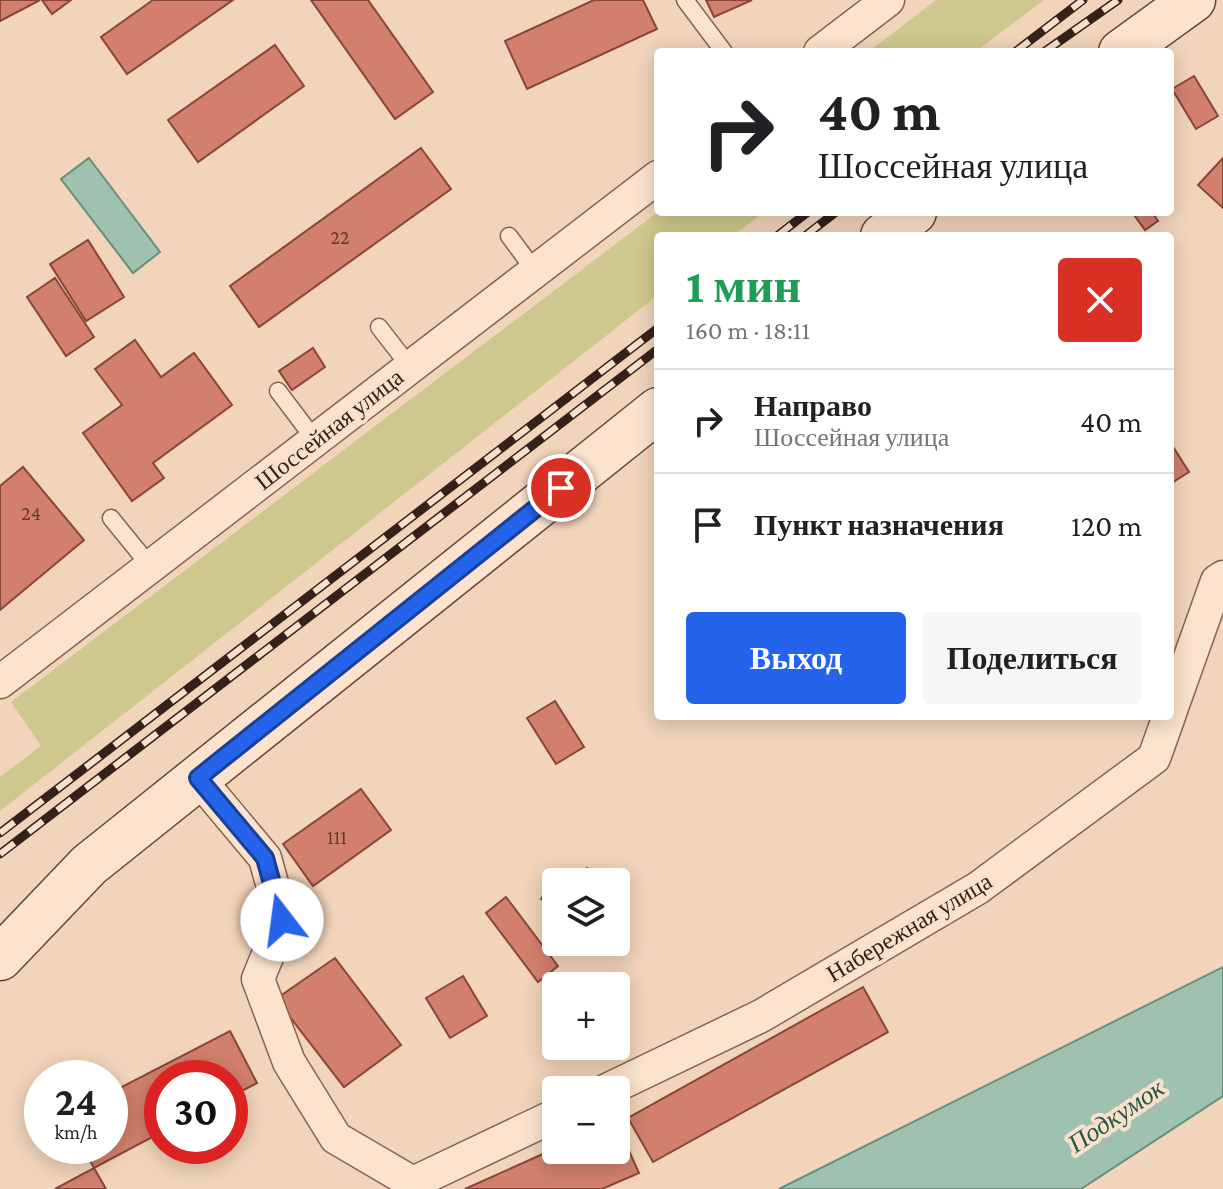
<!DOCTYPE html>
<html lang="ru">
<head>
<meta charset="utf-8">
<style>
  body { margin:0; font-family:"Crimson Pro",serif; background:#f6f6f6; color:#202124; height:100vh; display:flex; flex-direction:column; font-size:30px; white-space:nowrap }
  * { box-sizing:border-box; margin:0 }
  p { font-size:26px; color:#757577 }
  .icon { flex:none; width:44px; height:44px; fill:none; stroke:currentColor; stroke-width:2; stroke-linecap:round; stroke-linejoin:round }
  .map { position:relative; flex:1; overflow:hidden }
  .sheet { position:absolute; left:654px; top:232px; width:520px; height:488px; display:flex; flex-direction:column; background:#fff; border-radius:8px; box-shadow:0 4px 20px #0003 }
  .sheet>* { flex:none }
  .top-card { position:absolute; left:654px; top:48px; width:520px; height:168px; border-radius:8px; box-shadow:0 4px 20px #0003; background:#fff; color:#202124; overflow:hidden }
  .controls { position:absolute; left:542px; top:868px; display:grid; gap:16px }
  .controls a { display:grid; place-items:center; width:88px; height:88px; border-radius:8px; background:#fff; box-shadow:0 4px 20px #0003; font-size:40px }
  .speed { position:absolute; left:24px; top:1060px; display:flex; gap:16px; font-size:40px; font-weight:700; text-align:center }
  .speed>* { display:grid; place-content:center; width:104px; height:104px; border-radius:50%; background:#fff; box-shadow:0 4px 20px #0003; line-height:1 }
  .speed small { font-size:20px; font-weight:400 }
  .speed .limit { border:12px solid #d22; background:#fff; color:#111 }
  .pin { position:absolute; display:grid; place-items:center; width:68px; height:68px; color:#fff; margin:-34px; border:4px solid #fff; border-radius:50%; box-shadow:0 2px 8px #0007 }
  .me { position:absolute; width:88px; margin:-44px; rotate:345deg; stroke-linejoin:round; filter:drop-shadow(0 0 6px #0008) }
  .turn { display:flex; align-items:center; gap:28px; height:168px; padding:0 32px; font-size:36px }
  .turn .icon { width:104px; height:104px; stroke-width:2.5 }
  .turn b { display:block; font-size:56px; line-height:68px }
  .round { display:grid; place-items:center; flex:none; width:84px; height:84px; border-radius:8px; background:#f6f6f6 }
  .overview { display:flex; align-items:center; justify-content:space-between; height:136px; padding:0 32px }
  h1 { font-size:48px; font-weight:700; line-height:60px; color:#1e9e55 }
  .action { display:flex; gap:16px; margin-top:auto; padding:16px 32px }
  .action a { flex:1; height:92px; border-radius:8px; background:#2563eb; color:#fff; font-size:32px; font-weight:700; line-height:92px; text-align:center }
  .action a+a { background:#f6f6f6; color:#202124 }
  ul { padding:0; list-style:none }
  li { display:flex; align-items:center; gap:24px; height:104px; padding:0 32px; border-top:2px solid #e0e0e0 }
  li div { flex:1 }
  li b { display:block; font-size:30px }
  li em { font-style:normal }
  .map>svg:first-child { display:block }
  .green { fill:#cfc88e }
  .water { fill:#9fc1af; stroke:#668e7b; stroke-width:2 }
  .building { fill:#d2806d; stroke:#894537; stroke-width:2 }
  .lines { fill:none; stroke-linecap:round; stroke-linejoin:round }
  .lane-casing { stroke:#886353; stroke-width:19 }
  .street-casing { stroke:#886353; stroke-width:35 }
  .secondary-casing { stroke:#6a4537; stroke-width:47 }
  .lane { stroke:#fbe3cd; stroke-width:16 }
  .street { stroke:#fbe3cd; stroke-width:32 }
  .secondary { stroke:#fbe3cd; stroke-width:44 }
  .rail-casing { stroke:#36211a; stroke-width:9 }
  .rail { stroke:#f8e0ca; stroke-width:6; stroke-dasharray:18; stroke-linecap:butt }
  .route-casing { stroke:#184099; stroke-width:20 }
  .route { stroke:#2563eb; stroke-width:14 }
  .labels { text-anchor:middle; dominant-baseline:central; stroke-width:8; stroke-linejoin:round; paint-order:stroke }
  .number-label { font-size:20px; fill:#5d392f }
  .street-label { font-size:24px; fill:#36211a; stroke:#f8e0ca }
  .water-label { font-size:26px; font-style:italic; fill:#275749; stroke:#f8e0ca }
</style>
</head>
<body>
<div class="map">
<svg width="1223" height="1189" viewBox="0 0 1223 1189">
  <rect width="100%" height="100%" fill="#f1d4ba"/>
  <g class="green">
    <path d="M936,0H1044L975,52H868Z"/>
    <path d="M658,212H764L733,236H658V295L0,811V777L41,746L11,702Z"/>
  </g>
  <g class="water">
    <path d="M89,158L160,252L133,273L61,179Z"/>
    <path d="M1223,967V1096L1081,1189H779Z"/>
  </g>
  <g class="building">
    <path d="M0,0H40L0,21Z"/>
    <path d="M42,0H71L52,14Z"/>
    <path d="M153,0H233L127,74L101,37Z"/>
    <path d="M311,0H368L433,92L395,119Z"/>
    <path d="M594,0H643L657,29L527,89L505,41Z"/>
    <path d="M706,0H752L714,17Z"/>
    <path d="M275,45L304,86L198,162L168,120Z"/>
    <path d="M1194,76L1218,116L1196,129L1172,89Z"/>
    <path d="M421,148L451,189L259,327L230,286Z"/>
    <path d="M1223,158V208L1198,185Z"/>
    <path d="M1132,212H1152L1158,221L1145,230Z"/>
    <path d="M88,240L124,297L86,321L50,264Z"/>
    <path d="M55,278L94,337L66,356L27,297Z"/>
    <path d="M135,340L161,377L194,353L232,405L153,463L164,478L132,501L83,433L122,405L95,369Z"/>
    <path d="M313,348L325,367L292,390L279,371Z"/>
    <path d="M1170,442L1189,472L1170,484Z"/>
    <path d="M23,467L84,540L0,610V486Z"/>
    <path d="M555,701L584,747L556,764L527,718Z"/>
    <path d="M361,789L391,830L313,886L283,844Z"/>
    <path d="M587,868L607,882H577Z"/>
    <path d="M558,874L569,882H556V909L541,899Z"/>
    <path d="M506,897L558,966L538,982L486,913Z"/>
    <path d="M335,958L401,1045L344,1087L276,999Z"/>
    <path d="M463,976L487,1016L450,1038L426,998Z"/>
    <path d="M863,987L888,1032L653,1162L628,1118Z"/>
    <path d="M230,1031L257,1083L230,1097V1078H162V1132L94,1168L82,1146H110V1093Z"/>
    <path d="M616,1122L639,1173L602,1189H465L556,1148L616,1150Z"/>
    <path d="M94,1168L106,1189H55Z"/>
  </g>
  <g class="lines">
    <g class="lane-casing">
      <g id="lane">
        <path d="M685,0L724,52"/>
        <path d="M509,236L535,271"/>
        <path d="M379,327L410,367"/>
        <path d="M278,391L315,440"/>
        <path d="M111,518L150,566"/>
      </g>
    </g>
    <g class="street-casing">
      <g id="street">
        <path d="M820,52L888,0"/>
        <path d="M0,682L658,177"/>
        <path d="M1170,713L1217,581L1223,577"/>
        <path d="M198,778L265,858L282,920L258,979L289,1062L336,1138L413,1183L556,1115"/>
        <path d="M607,1090L761,1016L978,888L1154,758L1169,716"/>
      </g>
    </g>
    <g class="secondary-casing">
      <g id="secondary">
        <path d="M1121,52L1193,0"/>
        <path d="M883,236L914,212"/>
        <path d="M0,958L89,865L658,410"/>
      </g>
    </g>
    <use href="#lane" class="lane"/>
    <use href="#street" class="street"/>
    <use href="#secondary" class="secondary"/>
    <g class="rail-casing">
      <g id="rail">
        <path d="M1015,52L1083,0"/>
        <path d="M1044,52L1118,0"/>
        <path d="M777,236L808,212"/>
        <path d="M805,236L836,212"/>
        <path d="M0,833L658,328"/>
        <path d="M0,854L658,349"/>
      </g>
    </g>
    <use href="#rail" class="rail"/>
  </g>
  <g class="lines">
    <g class="route-casing">
      <path id="route" d="M282,920L265,858L198,778L561,488"/>
    </g>
    <use href="#route" class="route"/>
  </g>
  <g class="labels">
    <g class="number-label">
      <text x="340" y="237">22</text>
      <text x="31" y="513">24</text>
      <text x="337" y="837">111</text>
    </g>
    <g class="street-label">
      <text transform="translate(329 429) rotate(-38)">Шоссейная улица</text>
      <text transform="translate(909 927) rotate(-31)">Набережная улица</text>
    </g>
    <g class="water-label">
      <text transform="translate(1116 1116) rotate(-34)">Подкумок</text>
    </g>
  </g>
</svg>
<div class="controls">
<a><svg class="icon" aria-label="layers" viewBox="0 0 24 24"><path d="M12 4l9 5-9 5-9-5zM3 14l9 5 9-5"/></svg></a>
<a>+</a>
<a>−</a>
</div>
<div class="speed"><div>24<small>km/h</small></div><div class="limit">30</div></div>
<div class="pin" style="left:561px;top:488px;background:#d93025"><svg class="icon" aria-label="arrive" viewBox="0 0 24 24"><path d="M6 21V4h12l-3 4 3 4H6"/></svg></div>
<svg class="me" style="left:282px;top:920px" viewBox="-20 -20 40 40"><circle r="19" fill="#fff"/><path d="M0-13L10 11 0 6-10 11z" fill="#2563eb"/></svg>
<div class="top-card">
<div class="turn"><svg class="icon" aria-label="right" viewBox="0 0 24 24"><path d="M7 20v-9h11M14 6l5 5-5 5"/></svg><div><b>40 m</b>Шоссейная улица</div></div>
</div>
<section class="sheet">
<div class="overview"><div><h1>1 мин</h1><p>160 m · 18:11</p></div><a class="round" style="background:#d93025;color:#fff"><svg class="icon" aria-label="close" viewBox="0 0 24 24"><path d="M6 6l12 12M18 6L6 18"/></svg></a></div>
<ul>
<li><svg class="icon" aria-label="right" viewBox="0 0 24 24"><path d="M7 20v-9h11M14 6l5 5-5 5"/></svg><div><b>Направо</b><p>Шоссейная улица</p></div><em>40 m</em></li>
<li><svg class="icon" aria-label="arrive" viewBox="0 0 24 24"><path d="M6 21V4h12l-3 4 3 4H6"/></svg><div><b>Пункт назначения</b></div><em>120 m</em></li>
</ul>
<div class="action"><a>Выход</a><a>Поделиться</a></div>
</section>
</div>
</body>
</html>
